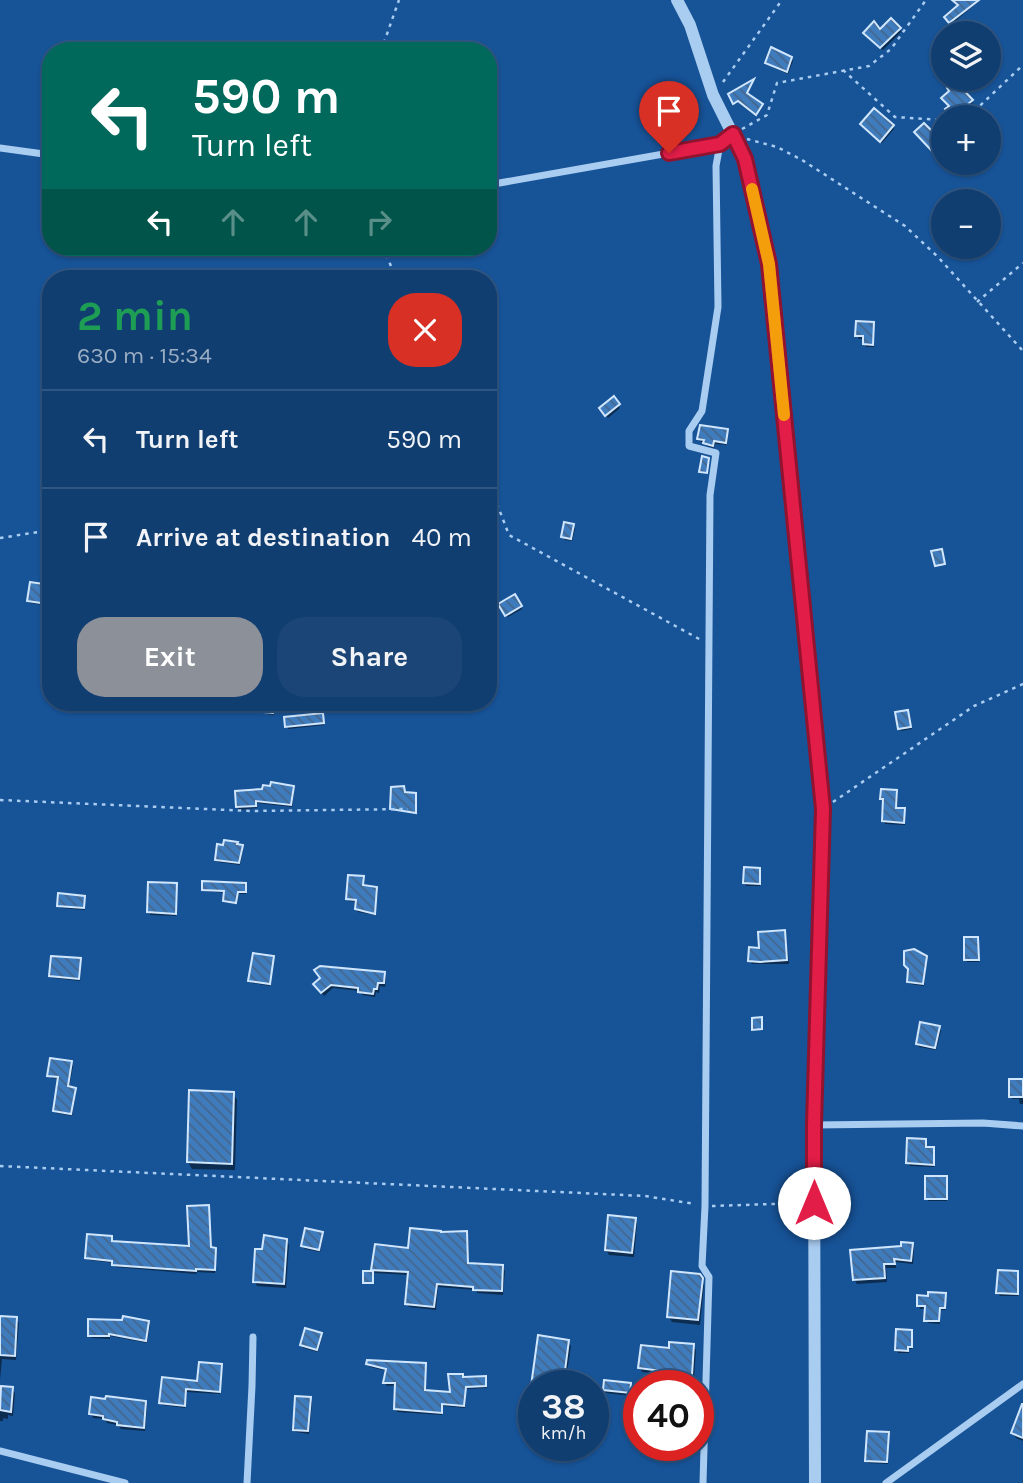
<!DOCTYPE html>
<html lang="en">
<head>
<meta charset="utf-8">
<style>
  body { margin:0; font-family:Karla,sans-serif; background:#1a4576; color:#f1f3f6; height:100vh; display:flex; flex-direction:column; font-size:26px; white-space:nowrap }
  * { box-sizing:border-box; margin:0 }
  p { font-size:23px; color:#9caec3 }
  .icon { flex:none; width:38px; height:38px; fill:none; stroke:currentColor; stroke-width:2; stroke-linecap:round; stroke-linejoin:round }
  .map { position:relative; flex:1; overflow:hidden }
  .side { position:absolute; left:42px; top:270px; width:455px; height:441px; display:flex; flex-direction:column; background:#113e71; border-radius:28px; box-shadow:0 2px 5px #0004,0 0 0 2px #305784 }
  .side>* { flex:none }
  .hud { position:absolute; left:42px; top:42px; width:455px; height:214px; border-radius:28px; box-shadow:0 2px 5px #0004,0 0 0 2px #305784; background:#00695c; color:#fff; overflow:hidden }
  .buttons { position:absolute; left:931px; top:21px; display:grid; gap:14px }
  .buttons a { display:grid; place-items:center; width:70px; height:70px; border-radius:50%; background:#113e71; box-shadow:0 2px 5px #0004,0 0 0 2px #305784; font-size:35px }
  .speed { position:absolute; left:518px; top:1370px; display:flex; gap:14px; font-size:35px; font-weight:700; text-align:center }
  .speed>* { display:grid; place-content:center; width:91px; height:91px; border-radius:50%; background:#113e71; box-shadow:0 2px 5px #0004,0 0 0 2px #305784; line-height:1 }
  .speed small { font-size:18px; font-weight:400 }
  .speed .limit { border:10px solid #d22; background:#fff; color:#111 }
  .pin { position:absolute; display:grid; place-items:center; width:60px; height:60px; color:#fff; margin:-72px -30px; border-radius:50% 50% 50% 0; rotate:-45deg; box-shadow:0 0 7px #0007 }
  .pin .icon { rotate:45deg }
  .me { position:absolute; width:77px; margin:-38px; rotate:0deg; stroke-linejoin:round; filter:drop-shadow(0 0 5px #0008) }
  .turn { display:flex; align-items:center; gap:24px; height:147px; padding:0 35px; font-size:32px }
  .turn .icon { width:91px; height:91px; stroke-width:2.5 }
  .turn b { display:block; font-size:49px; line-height:60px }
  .lanes { display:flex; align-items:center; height:66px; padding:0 35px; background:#0003; justify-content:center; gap:35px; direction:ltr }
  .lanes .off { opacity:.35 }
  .round { display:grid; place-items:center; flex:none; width:74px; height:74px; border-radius:28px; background:#1a4576 }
  .head { display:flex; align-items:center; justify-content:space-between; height:119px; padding:0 35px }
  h1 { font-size:42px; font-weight:700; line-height:52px; color:#1e9e55 }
  .action { display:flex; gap:14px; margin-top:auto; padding:14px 35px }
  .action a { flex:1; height:80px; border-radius:28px; background:#8c9099; color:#fff; font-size:28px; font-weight:700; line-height:80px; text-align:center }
  .action a+a { background:#1a4576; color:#f1f3f6 }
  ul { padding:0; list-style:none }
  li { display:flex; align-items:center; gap:21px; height:98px; padding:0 35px; border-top:2px solid #305784 }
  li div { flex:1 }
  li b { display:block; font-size:26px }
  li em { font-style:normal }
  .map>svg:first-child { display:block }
  .shadow { fill:#0007 }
  .building { fill:url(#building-back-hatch); stroke:#d0e6fc; stroke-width:2 }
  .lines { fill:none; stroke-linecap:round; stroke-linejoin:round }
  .path { stroke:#a9ccf1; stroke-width:2.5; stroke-dasharray:3.5 5; stroke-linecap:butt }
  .minor { stroke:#a9ccf1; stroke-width:7 }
  .tertiary { stroke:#a9ccf1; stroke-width:12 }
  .route-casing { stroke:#92132f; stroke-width:18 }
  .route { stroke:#e11d48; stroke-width:12 }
  .slow { stroke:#f59e0b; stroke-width:12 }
</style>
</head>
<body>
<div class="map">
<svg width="1023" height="1483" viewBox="0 0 1023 1483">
  <defs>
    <pattern id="building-back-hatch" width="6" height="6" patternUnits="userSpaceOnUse" patternTransform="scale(1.75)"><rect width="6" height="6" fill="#3f7cbe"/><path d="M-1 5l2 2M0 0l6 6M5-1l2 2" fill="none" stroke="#45668b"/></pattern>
  </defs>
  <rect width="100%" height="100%" fill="#175397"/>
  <g class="shadow">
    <path d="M952,0H980L952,24L946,17L959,6Z"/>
    <path d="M900,29L901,32L883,50L866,36Z"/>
    <path d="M791,58L793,61L788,74L768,65L767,63Z"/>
    <path d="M971,101L973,103L956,117H953L949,112L951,107Z"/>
    <path d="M862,124L893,126L894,129L882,143Z"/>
    <path d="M918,135L939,142L941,144L933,151Z"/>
    <path d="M873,324L874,326V347H866L864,339H859L857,336Z"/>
    <path d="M613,399L620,408L608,418L601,408Z"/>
    <path d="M726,430L728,433L727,445L715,444L714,448L707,446L705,442H701L699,439Z"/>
    <path d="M573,526L575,529L572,541L565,540L563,537Z"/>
    <path d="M49,587L51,592L49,606L30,603L29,600Z"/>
    <path d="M515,596L522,609L508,617L500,604Z"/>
    <path d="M267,702H275L274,715L267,714L266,711Z"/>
    <path d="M907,712L912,729L901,731L899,728Z"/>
    <path d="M323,718L324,725L288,729L287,727Z"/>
    <path d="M293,788L294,791L292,807L256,803L257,808L239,810L237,807Z"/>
    <path d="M896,792L898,794L897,809L904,810L905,813V825L885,824L883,821L884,802L882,798Z"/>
    <path d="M238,846L242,847L243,850L240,865L218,862L217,859Z"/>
    <path d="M759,870L761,873L760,886H746L745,883Z"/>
    <path d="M363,878L364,887L376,889L378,891L375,915L358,912L356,909L358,902L349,901L348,898Z"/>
    <path d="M176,885L177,888L176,916L150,915L149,912Z"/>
    <path d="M245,885L246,894H239L237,904L226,902L225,900L226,893L205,891L203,889Z"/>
    <path d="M84,897L85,900V910L61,908L59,905Z"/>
    <path d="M784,932L786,936L789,964H752L750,960Z"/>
    <path d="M977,939L979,942V962H967L966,960Z"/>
    <path d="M925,957L927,960L924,986L910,984L908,981Z"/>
    <path d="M273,958L274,961L270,986L252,983L250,980Z"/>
    <path d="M80,960L81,963L80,981L53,978L51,976Z"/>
    <path d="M384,974L386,978L385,987L380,986L379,993L376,992L375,997L362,995L360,991L333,988L324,996L318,988L322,979Z"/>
    <path d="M939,1028L941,1031L936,1050L919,1047L918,1044Z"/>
    <path d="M71,1063L73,1066L69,1088L75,1089L76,1092L72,1116L56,1113L55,1111L60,1079L51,1078L49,1075Z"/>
    <path d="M1023,1080V1104H1020L1019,1099H1012L1011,1096Z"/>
    <path d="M233,1093L237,1100L235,1170L192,1169L188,1162Z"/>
    <path d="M925,1140L927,1148L933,1149L935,1152L934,1167L910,1166L908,1163Z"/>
    <path d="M946,1178L947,1180V1201H928L927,1198Z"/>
    <path d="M208,1207L209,1209L212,1249H215L216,1252L215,1273L197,1272L196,1274L115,1267L114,1263L89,1260L87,1258L111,1238L113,1243L191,1248Z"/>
    <path d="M635,1219L637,1224L634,1257L609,1255L606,1250Z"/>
    <path d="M440,1232L466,1233L468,1237L469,1265L502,1267L505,1271L503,1295L477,1293L476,1290L438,1287L436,1310L409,1307L407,1303L409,1275L375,1273L373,1270Z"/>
    <path d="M322,1234L323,1236L320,1252L305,1249L303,1246Z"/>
    <path d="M286,1240L289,1245L286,1288L257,1286L255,1282L263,1251Z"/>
    <path d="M912,1245L914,1249L913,1264L896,1262V1268H886L887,1282L857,1284L854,1279Z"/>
    <path d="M1017,1272L1019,1275L1018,1296H1000L998,1293Z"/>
    <path d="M699,1276L704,1285L700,1325L672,1322L669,1317Z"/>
    <path d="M945,1294L946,1297V1310H940V1324L928,1323L926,1320V1309H920L919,1306Z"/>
    <path d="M0,1317L16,1318L19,1323L16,1360L2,1359L0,1380Z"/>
    <path d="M148,1322L150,1325L147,1343L110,1336V1339L91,1338L90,1335Z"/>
    <path d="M911,1332L913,1334L912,1349H909V1353H898L897,1350Z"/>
    <path d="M321,1334L322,1337L318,1352L303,1348L302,1345Z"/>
    <path d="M539,1337L568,1342L571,1346L565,1386H534V1391L532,1388Z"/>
    <path d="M693,1345L696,1350L694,1379L642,1372L640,1368L670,1350Z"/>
    <path d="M368,1364L425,1365L426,1367L425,1392L451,1394L464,1379L485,1378L487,1388L466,1389L465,1408L443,1406L442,1415L397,1412L396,1409L397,1385L387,1386L385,1383L387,1371L370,1367Z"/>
    <path d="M220,1366L222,1368L220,1394L187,1392L185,1408L162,1405L161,1403L163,1379L199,1383Z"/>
    <path d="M630,1385L632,1388L631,1396L606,1393L604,1390Z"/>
    <path d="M0,1388L12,1389L15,1393L13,1416L8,1415V1419L3,1418V1421H0Z"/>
    <path d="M310,1399L312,1402L309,1434L296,1432L294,1430Z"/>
    <path d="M145,1403L147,1407L145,1431L121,1429L118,1425L107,1423L105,1419L93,1418L91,1414Z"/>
    <path d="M1023,1408V1441L1016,1438L1013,1433Z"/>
    <path d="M635,1428H639V1446H659H652V1450H636L635,1447Z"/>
    <path d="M887,1434L889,1437L888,1464L868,1463L867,1460Z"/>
  </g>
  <g class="building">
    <path d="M952,0H979L949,23L944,17L958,5Z"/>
    <path d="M891,18L901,28L880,48L863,33L874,21L880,29Z"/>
    <path d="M771,47L792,57L787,72L765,63Z"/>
    <path d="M754,79L747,93L763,104L756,115L738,101L733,104L728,94Z"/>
    <path d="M955,81L973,100L952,117L945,109L949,106L941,98L949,91L947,88Z"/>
    <path d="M874,108L894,125L880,142L860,124Z"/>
    <path d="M924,123L941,140L931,150L914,132Z"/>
    <path d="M856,321L874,322L873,345L863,344V336H855Z"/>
    <path d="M614,396L620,404L605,416L599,408Z"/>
    <path d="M700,425L728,429L726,443L714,441L713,446L703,443L704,440L697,439Z"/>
    <path d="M702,456L709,458L707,473L699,472Z"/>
    <path d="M564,522L574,524L571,539L561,537Z"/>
    <path d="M942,549L945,564L935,566L931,551Z"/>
    <path d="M30,582L51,585L48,604L27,601Z"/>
    <path d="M515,594L522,606L505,616L498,604Z"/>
    <path d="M265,702H274L273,713L264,712Z"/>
    <path d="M908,710L911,727L898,729L895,712Z"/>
    <path d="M323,713L324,723L285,727L284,717Z"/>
    <path d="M271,782L294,786L291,805L256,801V806L236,807L235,791L262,789L263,785L270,786Z"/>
    <path d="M404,786L405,792L416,793V813L390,809L391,787Z"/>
    <path d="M881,789L897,790L896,808H905L904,823L882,821L883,799H880Z"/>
    <path d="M224,840L238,842L237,844L243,845L239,863L215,860L217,844L223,845Z"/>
    <path d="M744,867L760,868V884L743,883Z"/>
    <path d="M348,875L364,876L363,885L377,887L375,914L355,909L356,900L346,899Z"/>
    <path d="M202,881L246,883V892H238L236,903L223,901L224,891L202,890Z"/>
    <path d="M148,882L177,883L176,914L147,912Z"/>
    <path d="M58,893L85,896L84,908L57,906Z"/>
    <path d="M785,930L787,960L760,962L748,961L749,947L759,948L758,932Z"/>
    <path d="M964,937H978L979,960H964Z"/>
    <path d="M914,949L927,956L923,984L907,982L908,969L904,965V951Z"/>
    <path d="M253,953L274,956L270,984L248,981Z"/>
    <path d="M51,956L81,958L79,979L49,976Z"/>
    <path d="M320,966L385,972L384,983H378L377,989H374L373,994L358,992V988L331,985L321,993L313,984L320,978L314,970Z"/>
    <path d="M762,1017V1029L752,1030V1018Z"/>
    <path d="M920,1022L940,1026L935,1048L916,1044Z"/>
    <path d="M50,1058L72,1061L68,1086L76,1088L71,1114L53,1111L58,1077L47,1076Z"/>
    <rect x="1009" y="1079" width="14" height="18"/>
    <path d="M189,1090L234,1092L232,1164L187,1162Z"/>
    <path d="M907,1138L926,1139V1147H934V1165L906,1163Z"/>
    <rect x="925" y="1176" width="22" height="23"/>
    <path d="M209,1205L211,1247L216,1248L215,1270L196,1269V1271L112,1265V1261L85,1258L87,1234L112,1236V1241L189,1246L187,1206Z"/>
    <path d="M608,1215L636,1218L632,1253L605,1250Z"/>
    <path d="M305,1228L323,1232L319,1250L301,1246Z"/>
    <path d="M410,1228L441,1231V1232L467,1231L468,1263L503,1265L502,1291L473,1290V1287L437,1284L434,1307L405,1304L408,1272L371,1270L375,1244L408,1248Z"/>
    <path d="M264,1235L287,1239L284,1284L253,1282L255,1249H262Z"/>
    <path d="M901,1242L913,1243L911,1261L894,1259L895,1264H884L885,1278L853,1280L850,1250L901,1246Z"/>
    <path d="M998,1270L1018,1271V1294L996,1293Z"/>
    <rect x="363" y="1271" width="10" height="12"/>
    <path d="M671,1271L700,1274L703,1278L698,1320L667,1317Z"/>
    <path d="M928,1292L946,1293L945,1308H940L939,1321H924L925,1306H917V1295L928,1296Z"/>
    <path d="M0,1316L17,1317L15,1356L0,1355Z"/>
    <path d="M123,1316L149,1321L146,1341L109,1334V1336H88V1319L122,1320Z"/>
    <path d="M305,1328L322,1333L317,1350L300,1345Z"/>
    <path d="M896,1329L912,1330V1347H908V1351L895,1350Z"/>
    <path d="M538,1335L569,1340L563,1386H531Z"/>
    <path d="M669,1342L694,1344L692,1375L638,1368L641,1345L669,1348Z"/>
    <path d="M367,1360L426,1363L425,1390L450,1392L448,1374H463V1377L486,1376V1386L466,1387L464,1406L442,1404V1413L394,1409L395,1383H383L386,1369L366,1364Z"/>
    <path d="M199,1362L222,1364L220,1392L186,1389L185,1406L159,1403L162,1377L197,1381Z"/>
    <path d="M604,1380L631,1383L630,1393L603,1390Z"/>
    <path d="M1,1386L13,1387L11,1412L0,1410Z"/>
    <path d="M106,1396L146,1401L144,1428L117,1425V1422L103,1419V1416L89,1414L91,1397L105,1399Z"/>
    <path d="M295,1396L311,1397L308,1431L293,1430Z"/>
    <path d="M1022,1404H1023V1438L1011,1433Z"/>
    <path d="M867,1431L889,1432L887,1462L865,1461Z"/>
  </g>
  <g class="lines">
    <g class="path">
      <path d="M381,51L399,0"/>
      <path d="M843,70L895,117L943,120"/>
      <path d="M723,82L782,0"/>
      <path d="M968,117L1023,65"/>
      <path d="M742,129L767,115L777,83L869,66L891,49L926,0"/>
      <path d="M747,139L777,147L802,160L905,226L938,257L1023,351"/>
      <path d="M383,247L396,278"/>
      <path d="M977,302L1023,263"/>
      <path d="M488,490L494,496L509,535L701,640"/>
      <path d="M0,538L51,530"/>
      <path d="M0,800L251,811L408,809"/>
      <path d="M833,802L974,706L1023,684"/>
      <path d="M0,1166L645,1196L695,1204"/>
      <path d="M712,1206L804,1203"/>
    </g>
    <g class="minor">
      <path d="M0,148L51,155"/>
      <path d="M488,185L720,144L733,134"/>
      <path d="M814,1125L983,1123L1023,1126"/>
      <path d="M0,1451L125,1483"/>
      <path d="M247,1483L252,1386L253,1337"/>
      <path d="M703,1483L709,1277L702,1266L705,1206L710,495L716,453L689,446V431L702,411L718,307L716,166L720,144"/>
      <path d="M886,1483L1023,1384"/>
    </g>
    <path class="tertiary" d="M677,0L690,25L713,95L745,159L769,264L823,809L814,1125L815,1483"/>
  </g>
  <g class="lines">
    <g class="route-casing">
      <path id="route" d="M669,153L720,144L733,134L745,159L769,264L823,809L814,1125V1203"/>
    </g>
    <use href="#route" class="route"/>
    <path class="slow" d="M752,189L769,264L784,415"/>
  </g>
</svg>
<div class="buttons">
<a><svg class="icon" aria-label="layers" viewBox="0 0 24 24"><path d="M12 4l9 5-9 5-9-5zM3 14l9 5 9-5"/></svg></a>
<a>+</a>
<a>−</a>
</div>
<div class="speed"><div>38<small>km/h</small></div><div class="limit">40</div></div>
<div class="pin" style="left:669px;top:153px;background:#d93025"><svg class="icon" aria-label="arrive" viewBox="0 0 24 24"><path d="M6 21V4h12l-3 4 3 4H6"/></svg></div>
<svg class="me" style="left:814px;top:1203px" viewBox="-20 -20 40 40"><circle r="19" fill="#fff"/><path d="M0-13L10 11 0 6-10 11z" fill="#e11d48"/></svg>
<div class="hud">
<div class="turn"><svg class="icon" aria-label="left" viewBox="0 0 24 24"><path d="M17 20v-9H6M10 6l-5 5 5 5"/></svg><div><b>590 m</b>Turn left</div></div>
<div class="lanes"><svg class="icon" aria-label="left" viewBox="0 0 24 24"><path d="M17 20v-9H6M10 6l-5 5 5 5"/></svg><svg class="icon off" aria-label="ahead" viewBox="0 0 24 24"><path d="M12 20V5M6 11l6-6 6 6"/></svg><svg class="icon off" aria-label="ahead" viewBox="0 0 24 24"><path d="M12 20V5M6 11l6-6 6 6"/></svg><svg class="icon off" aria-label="right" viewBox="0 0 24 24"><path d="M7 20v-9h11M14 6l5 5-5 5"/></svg></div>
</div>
<section class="side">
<div class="head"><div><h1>2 min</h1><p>630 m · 15:34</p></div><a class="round" style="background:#d93025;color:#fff"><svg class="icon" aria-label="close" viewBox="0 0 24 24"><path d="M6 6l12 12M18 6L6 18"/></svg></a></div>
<ul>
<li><svg class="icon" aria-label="left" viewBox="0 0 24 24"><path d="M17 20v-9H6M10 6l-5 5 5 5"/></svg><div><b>Turn left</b></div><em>590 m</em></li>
<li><svg class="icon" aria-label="arrive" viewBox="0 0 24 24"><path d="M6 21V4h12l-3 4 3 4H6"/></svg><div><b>Arrive at destination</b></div><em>40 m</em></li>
</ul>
<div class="action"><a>Exit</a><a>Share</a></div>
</section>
</div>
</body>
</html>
